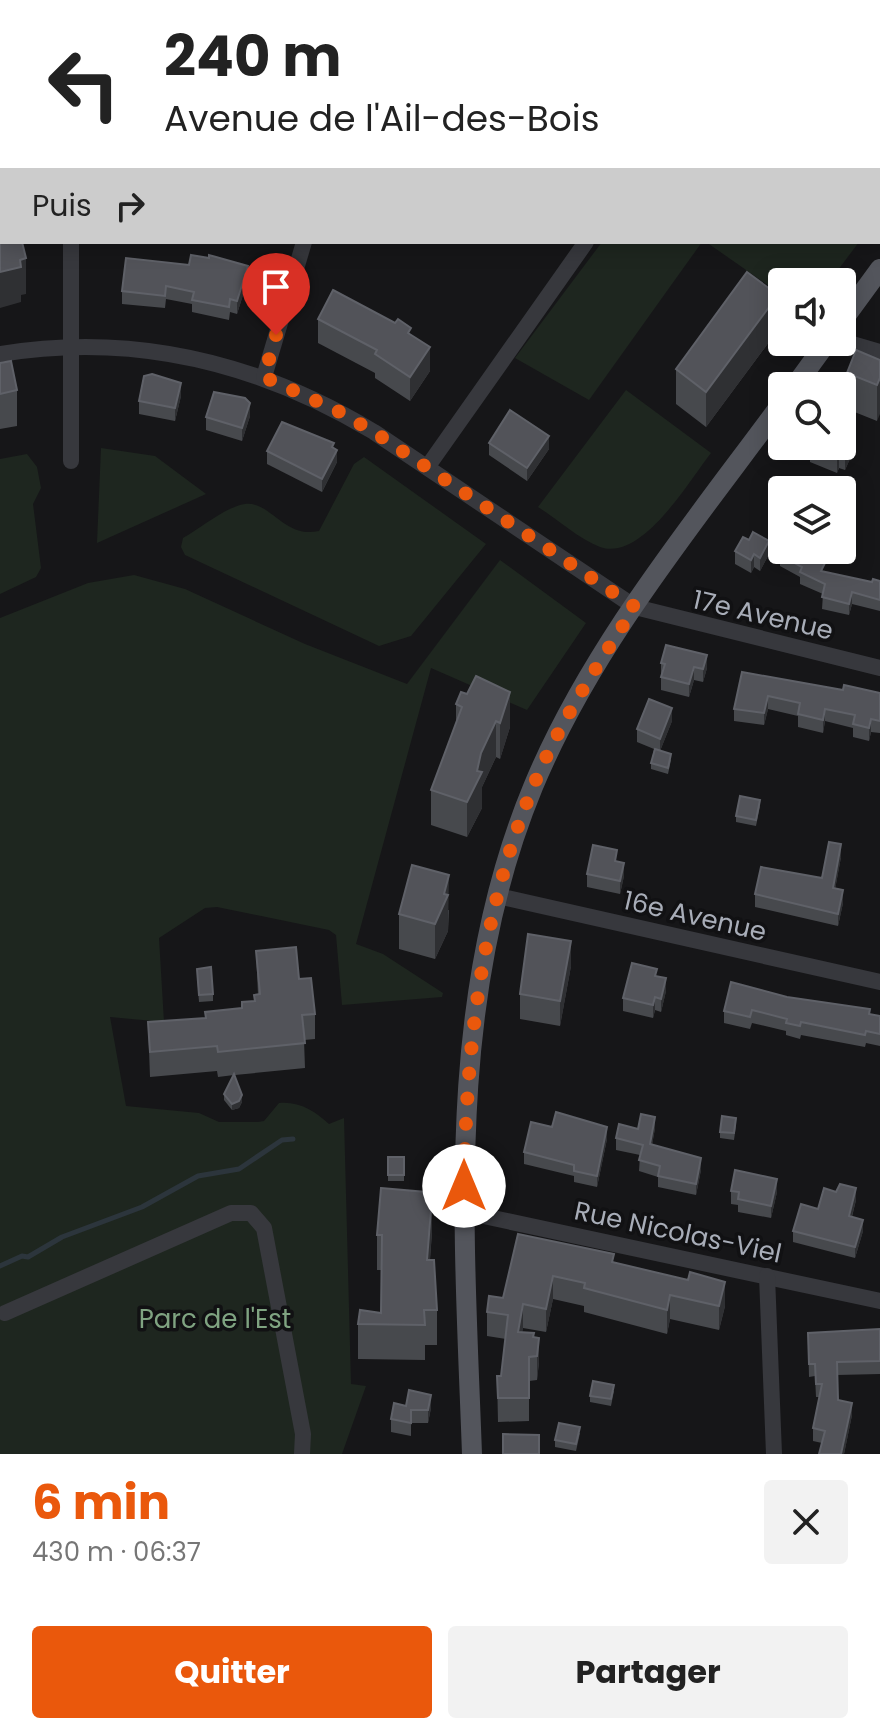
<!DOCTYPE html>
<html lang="fr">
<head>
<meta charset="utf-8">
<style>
  body { margin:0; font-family:Poppins,sans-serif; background:#f2f2f2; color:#222; height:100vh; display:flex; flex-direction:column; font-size:30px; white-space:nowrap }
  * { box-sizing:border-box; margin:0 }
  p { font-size:26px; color:#767676 }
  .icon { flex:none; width:44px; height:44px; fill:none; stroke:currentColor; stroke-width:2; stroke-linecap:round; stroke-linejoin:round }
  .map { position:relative; height:1454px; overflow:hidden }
  .side { display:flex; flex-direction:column; background:#fff; flex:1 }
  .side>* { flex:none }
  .guide { position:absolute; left:0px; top:0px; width:880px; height:244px; box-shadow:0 4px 20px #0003; background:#fff; color:#222; overflow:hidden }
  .tools { position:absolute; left:768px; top:268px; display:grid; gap:16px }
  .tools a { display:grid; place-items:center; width:88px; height:88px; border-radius:8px; background:#fff; box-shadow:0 4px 20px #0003; font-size:40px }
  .pin { position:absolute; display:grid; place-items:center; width:68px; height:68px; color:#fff; margin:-82px -34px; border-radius:50% 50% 50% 0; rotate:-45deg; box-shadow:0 0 8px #0007 }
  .pin .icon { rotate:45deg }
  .me { position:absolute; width:88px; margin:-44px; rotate:0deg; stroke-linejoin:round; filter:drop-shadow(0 0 6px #0008) }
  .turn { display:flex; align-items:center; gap:28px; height:168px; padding:0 32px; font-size:36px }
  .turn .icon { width:104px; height:104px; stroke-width:2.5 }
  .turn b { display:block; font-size:56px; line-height:68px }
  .then { display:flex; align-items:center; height:76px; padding:0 32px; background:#0003; gap:16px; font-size:30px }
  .round { display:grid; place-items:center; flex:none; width:84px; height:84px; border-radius:8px; background:#f2f2f2 }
  .head { display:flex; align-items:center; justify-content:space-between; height:136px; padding:0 32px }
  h1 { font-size:48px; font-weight:700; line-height:60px; color:#ea580c }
  .button { display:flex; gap:16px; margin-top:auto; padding:16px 32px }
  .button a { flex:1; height:92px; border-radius:8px; background:#ea580c; color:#fff; font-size:32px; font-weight:700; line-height:92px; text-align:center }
  .button a+a { background:#f2f2f2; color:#222 }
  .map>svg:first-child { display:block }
  .green { fill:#1e261f }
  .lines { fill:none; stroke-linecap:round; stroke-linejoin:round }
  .stream { stroke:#2c353c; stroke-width:5 }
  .minor { stroke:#37383d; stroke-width:16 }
  .major { stroke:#53555c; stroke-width:20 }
  .wall { fill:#47494d }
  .shaded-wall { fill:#2f3033 }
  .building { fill:#525359; stroke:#5f6168; stroke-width:2 }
  .route { stroke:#ea580c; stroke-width:14; stroke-dasharray:0 25.2 }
  .labels { text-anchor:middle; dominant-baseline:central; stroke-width:7; stroke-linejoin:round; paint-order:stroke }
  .street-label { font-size:26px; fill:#a8adb8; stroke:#111113 }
  .park-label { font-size:26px; fill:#7fa381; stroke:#111113 }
</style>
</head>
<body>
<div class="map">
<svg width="880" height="1454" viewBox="0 0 880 1454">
  <rect width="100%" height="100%" fill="#161618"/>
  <g class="green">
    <path d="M0,0H110L2,2L0,222Z"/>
    <path d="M784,0H880L878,215V2Z"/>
    <path d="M602,242H702L589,400L515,358Z"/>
    <path d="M706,242H859L829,282H782V295Z"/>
    <path d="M626,390L711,453C689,481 642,562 600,547C579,539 557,519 538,507Z"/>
    <path d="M101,448L155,456L206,494L97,543Z"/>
    <path d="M27,454L37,467L41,488L33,504L41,568L36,577L0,594V459Z"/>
    <path d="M364,457L486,544L411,636L379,646L185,555L181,547L183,538C201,528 225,507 245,504C271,501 284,539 319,531L354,464Z"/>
    <path d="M500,560L586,623L527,710L431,668L356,944L383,954L443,993L442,997L342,1005L336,935L329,930L217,907L205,908L159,938L164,1022L110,1017L126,1106L199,1113L219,1122H258L264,1121L279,1103C299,1101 315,1111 329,1124L344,1118L351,1384L366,1386L342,1454H0V618L88,583L134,575L185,589L305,644L407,684Z"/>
  </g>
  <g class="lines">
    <path class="stream" d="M0,1266L22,1256L28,1257L62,1237L142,1207L198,1176L239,1169L282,1140L293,1139"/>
    <g class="minor">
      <path d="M496,2L497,0"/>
      <path d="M753,2L754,0"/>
      <path d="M842,341L880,352"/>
      <path d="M0,354C133,332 259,363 374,432L635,607L880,668"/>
      <path d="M264,377L304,242"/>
      <path d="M71,461V242"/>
      <path d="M428,466L586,242"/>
      <path d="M498,896L880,982"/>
      <path d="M465,1212L880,1301"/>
      <path d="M767,1276L774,1454"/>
      <path d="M5,1313L231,1213H251L264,1228L303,1434L302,1454"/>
    </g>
    <g class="major">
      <path d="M842,321L880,269"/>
      <path d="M795,386L827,342"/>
      <path d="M472,1454C464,1231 445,999 533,787C591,647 693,524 782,403"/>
    </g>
  </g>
  <g class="wall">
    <path d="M126,258L248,279L237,314L230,312L229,320L192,312V304L166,299L165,308L122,304V291Z"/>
    <path d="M318,319L411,335L430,371L410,401L375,378V373L318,343Z"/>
    <path d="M778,330L706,427L676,404V369Z"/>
    <path d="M880,360L877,421L847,409V373Z"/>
    <path d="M0,363L17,390V426L0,429Z"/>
    <path d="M181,396L175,421L139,414V401Z"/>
    <path d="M842,412L853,452L845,470L839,468L837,473L810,462V446H842Z"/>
    <path d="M250,416L242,441L206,430V417Z"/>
    <path d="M489,443L549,449L527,481L489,455Z"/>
    <path d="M334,448L337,462L322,492L267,464V451Z"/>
    <path d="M782,501V518L780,517V504Z"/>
    <path d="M749,540L769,554L760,571L754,567L751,573L735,564V551Z"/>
    <path d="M780,555L826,572L872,582L880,581V611L852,604L849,615L822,609L823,594L800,584V577L780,566Z"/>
    <path d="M661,663L707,668L703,682L694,680L689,697L661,690Z"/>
    <path d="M742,672L843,690L880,693V733L871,732L869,741L853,737V728L825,721L823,733L798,727V716L768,709L764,725L734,721V709Z"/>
    <path d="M456,704L510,727L500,759L496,757L482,787V808L467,837L431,825V790L456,723Z"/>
    <path d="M672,721L660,751L671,760L668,774L651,769V763L654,749L637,742V729Z"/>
    <path d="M760,806L756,826L736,822V816Z"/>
    <path d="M841,857L835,889L843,903L838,926L755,907V894L822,878Z"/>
    <path d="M617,862L624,876L620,894L587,887V874Z"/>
    <path d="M449,910L448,931L435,959L399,949V914Z"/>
    <path d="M256,951L299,979L315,1014V1039L304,1040L305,1068L235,1075L242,1102L239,1108L232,1110L224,1100V1094L234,1075L218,1077L217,1071L150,1077L148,1022L205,1018L242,1008L254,1001L258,995Z"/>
    <path d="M571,966L560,1026L520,1019V994Z"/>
    <path d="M197,975L213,994V1001L199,1002Z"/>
    <path d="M657,976L666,991L661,1012L655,1010L653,1018L623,1011V998Z"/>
    <path d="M787,997L880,1016V1046L866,1043L865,1047L801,1035L800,1039L786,1035V1031L752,1023L750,1029L724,1023V1011Z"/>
    <path d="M736,1125L734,1140L720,1138V1132Z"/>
    <path d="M552,1127L607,1139L597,1187L574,1182V1176L524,1164V1152Z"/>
    <path d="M655,1128L652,1145L701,1170L696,1195L658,1187V1177L639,1171L640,1155L616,1150V1138L638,1129Z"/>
    <rect x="388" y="1157" width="16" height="24"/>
    <path d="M731,1191L777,1192L771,1218L738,1212V1205L731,1204Z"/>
    <path d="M426,1197L432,1232L430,1260L437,1310V1345H425V1360L358,1359V1324L381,1313L382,1270H377V1235Z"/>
    <path d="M856,1200L852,1217L863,1231L855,1258L793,1242V1231L818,1209Z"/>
    <path d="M518,1234L614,1262L725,1306L719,1330L670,1319L667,1334L584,1312V1306L553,1299L546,1332L523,1328L522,1332L534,1337L539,1362L537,1380L529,1381V1421L498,1422L497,1376H501L506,1339L487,1336V1312L503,1298Z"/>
    <path d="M880,1329V1374L837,1375L838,1400L852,1415L844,1454H819L822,1443L813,1441V1428L819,1397H816L815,1376L809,1377L808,1333Z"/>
    <path d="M614,1391L611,1406L590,1402V1396Z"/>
    <path d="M406,1406L431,1408L428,1423H411V1436L391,1432V1419Z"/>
    <path d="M580,1433L576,1451L555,1447V1440Z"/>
  </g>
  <g class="shaded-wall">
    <path d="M26,258V294L21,295V302L0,308V272L20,260Z"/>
    <path d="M248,266V279L237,314V301Z"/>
    <path d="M778,295V330L706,427V392Z"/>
    <path d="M430,347V371L410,401V377Z"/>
    <path d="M880,378V414L877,421V385Z"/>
    <path d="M181,383V396L175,421V408Z"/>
    <path d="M250,403V416L242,441V428Z"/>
    <path d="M853,416V452L845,470V434Z"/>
    <path d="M549,436V449L527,481V468Z"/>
    <path d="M837,446H839V468L837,473Z"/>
    <path d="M337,450V462L322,492V479Z"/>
    <path d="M769,541V554L760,571V558Z"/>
    <path d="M754,554V567L751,573V560Z"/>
    <path d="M852,592V604L849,615V604Z"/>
    <path d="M707,655V668L703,682V669Z"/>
    <path d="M694,667V680L689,697V684Z"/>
    <path d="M510,692V727L500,759V723Z"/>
    <path d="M768,696V709L764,725V713Z"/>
    <path d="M672,708V721L660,751V739Z"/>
    <path d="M825,709V721L823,733V720Z"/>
    <path d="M871,719V732L869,741V728Z"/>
    <path d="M496,721V757L482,787V808L467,837V802L477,771L481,753Z"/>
    <path d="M841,844V857L833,901V888Z"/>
    <path d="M624,863V876L620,894V881Z"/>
    <path d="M449,875L448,931L435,959V924Z"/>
    <path d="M843,890V903L838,926V914Z"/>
    <path d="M571,941V966L560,1026V1001Z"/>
    <path d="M666,978V991L661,1012V999Z"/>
    <path d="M655,997V1010L653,1018V1005Z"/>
    <path d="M242,1095V1102L239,1108L232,1110V1104Z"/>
    <path d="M655,1117V1128L650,1156V1144Z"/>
    <path d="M607,1127V1139L597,1187V1176Z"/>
    <path d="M701,1158V1170L696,1195V1184Z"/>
    <path d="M777,1179V1192L771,1218V1206Z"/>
    <path d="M856,1188V1200L849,1227V1216Z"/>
    <path d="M432,1197V1232L427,1295V1260Z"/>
    <path d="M863,1220V1231L855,1258V1247Z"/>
    <path d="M553,1276V1299L546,1332V1309Z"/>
    <path d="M725,1282V1306L719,1330V1306Z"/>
    <path d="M670,1295V1319L667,1334V1310Z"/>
    <path d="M523,1304V1328L518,1355V1332Z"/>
    <path d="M539,1338V1362L537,1380V1356Z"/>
    <path d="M431,1395V1408L428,1423V1410Z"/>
    <path d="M852,1403V1415L844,1454H841Z"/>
  </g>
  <g class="building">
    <path d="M2,234V242H22L26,258L20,260L21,267L0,272V235Z"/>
    <path d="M191,255L209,258V255L248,266L237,301L230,299L229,307L192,300L194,292L166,286L165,296L122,291L126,258L189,265Z"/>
    <path d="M747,272L778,295L706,392L676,369Z"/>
    <path d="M333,290L395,323L398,319L411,328L408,333L430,347L410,377L375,354L377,350L318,319Z"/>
    <path d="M856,350L880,360V378L877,385L847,373Z"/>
    <path d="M11,361L17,390L0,394V363Z"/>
    <path d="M152,374L181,383L175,408L139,401L144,376Z"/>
    <path d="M214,392L245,398L250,403L242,428L206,417Z"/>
    <path d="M510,410L549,436L527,468L489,443Z"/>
    <path d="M842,412L853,416L845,434L842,433Z"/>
    <path d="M282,422L334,443L332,447L337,450L322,479L267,451Z"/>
    <path d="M791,484L803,490H788Z"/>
    <path d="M753,532L769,541L760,558L754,554L751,560L735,551L743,537L749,540Z"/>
    <path d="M782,550H803L826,561L821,571L872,582L873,579L880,581V600L852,592L849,604L822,597L825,584L800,572L802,567L780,555Z"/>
    <path d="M666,645L707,655L703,669L694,667L689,684L661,677L665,664L661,663Z"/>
    <path d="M742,672L843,690L844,685L880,693V721L871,719L869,728L853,724L855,715L825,709L823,720L798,714L800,703L768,696L764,713L734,709Z"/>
    <path d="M476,676L510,692L500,723L496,721L481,753L477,771L482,772L467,802L431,790L462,707L456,704L461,692L467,694Z"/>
    <path d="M649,699L672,708L660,739L637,729Z"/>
    <path d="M655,749L671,754L668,768L651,763Z"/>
    <path d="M740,796L760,800L756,820L736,816Z"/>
    <path d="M829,842L841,844L833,888L843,890L838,914L755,894L761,867L822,878Z"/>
    <path d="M593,845L617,850L615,861L624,863L620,881L587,874Z"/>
    <path d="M412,865L449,875L444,894L448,895L435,924L399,914Z"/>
    <path d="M528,934L571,941L560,1001L520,994Z"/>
    <path d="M296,947L299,979L311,978L315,1014L302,1015L305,1043L218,1052L217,1046L150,1052L148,1022L206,1018L205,1012L242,1008V1002L255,1001L254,995L260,994L256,951Z"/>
    <path d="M632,963L657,969L655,976L666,978L661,999L655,997L653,1005L623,998Z"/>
    <path d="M211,967L213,994L199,995L197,969Z"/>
    <path d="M731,982L787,997L870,1009L869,1014L880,1016V1034L866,1031L865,1035L801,1022L800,1026L786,1023L787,1019L752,1010L750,1017L724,1011Z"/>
    <path d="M234,1074L242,1095L239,1101L232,1104L224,1094Z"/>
    <path d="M556,1112L607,1127L597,1176L574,1171V1165L524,1152L531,1122L552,1127Z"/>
    <path d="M641,1114L655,1117L650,1144L701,1158L696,1184L658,1176L660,1166L639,1160L643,1145L616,1138L619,1124L638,1129Z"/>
    <path d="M722,1116L736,1118L734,1133L720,1132Z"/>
    <rect x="388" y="1157" width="16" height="18"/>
    <path d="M735,1170L777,1179L771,1206L738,1199L739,1192L731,1191Z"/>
    <path d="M840,1184L856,1188L849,1216L863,1220L855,1247L793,1231L801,1204L818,1209L824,1188L836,1192Z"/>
    <path d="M381,1188L426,1192V1197H432L427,1260H434L437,1310H424L425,1325L358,1324L360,1310L381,1313L382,1235H377Z"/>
    <path d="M518,1234L614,1254L612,1262L688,1280L690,1272L725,1282L719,1306L670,1295L667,1310L584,1288L585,1283L553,1276L546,1309L523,1304L518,1332L534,1333L533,1337L539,1338L537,1356L529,1357V1398H498L497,1376H501L508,1315L487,1312L489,1296L503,1298Z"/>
    <path d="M880,1329V1361L837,1362L838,1400L852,1403L841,1454H819L825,1431L813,1428L822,1384H816L815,1364H809L808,1333Z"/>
    <path d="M593,1381L614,1385L611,1399L590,1396Z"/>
    <path d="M409,1390L431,1395L428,1410H411V1423L391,1419L394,1403L406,1406Z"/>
    <path d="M559,1423L580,1427L576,1444L555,1440Z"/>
    <path d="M503,1434L539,1435V1454H503Z"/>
  </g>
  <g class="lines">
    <path class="route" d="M276,335L264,377L338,411L374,432L635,607C598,665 559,723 533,787C481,913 466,1051 464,1186"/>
  </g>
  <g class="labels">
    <g class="street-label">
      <text transform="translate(763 615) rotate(13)">17e Avenue</text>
      <text transform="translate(695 916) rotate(13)">16e Avenue</text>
      <text transform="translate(678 1232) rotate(12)">Rue Nicolas-Viel</text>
    </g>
    <g class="park-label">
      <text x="215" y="1319">Parc de l'Est</text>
    </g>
  </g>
</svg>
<div class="tools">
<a><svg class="icon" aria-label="sound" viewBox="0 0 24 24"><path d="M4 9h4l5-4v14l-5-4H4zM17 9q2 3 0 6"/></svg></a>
<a><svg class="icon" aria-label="search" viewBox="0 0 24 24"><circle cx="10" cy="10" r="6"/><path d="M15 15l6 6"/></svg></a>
<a><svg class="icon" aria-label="layers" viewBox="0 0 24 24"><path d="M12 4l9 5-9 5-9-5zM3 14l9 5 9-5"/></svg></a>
</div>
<div class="pin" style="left:276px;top:335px;background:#d93025"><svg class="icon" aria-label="arrive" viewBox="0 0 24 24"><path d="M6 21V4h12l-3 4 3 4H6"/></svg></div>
<svg class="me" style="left:464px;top:1186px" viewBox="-20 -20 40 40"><circle r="19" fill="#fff"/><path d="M0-13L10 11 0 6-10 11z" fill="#ea580c"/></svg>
<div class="guide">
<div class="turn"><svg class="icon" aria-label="left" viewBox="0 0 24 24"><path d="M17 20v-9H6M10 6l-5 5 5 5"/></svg><div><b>240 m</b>Avenue de l'Ail-des-Bois</div></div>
<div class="then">Puis<svg class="icon" aria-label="right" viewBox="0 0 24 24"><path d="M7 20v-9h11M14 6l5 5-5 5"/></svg></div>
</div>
</div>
<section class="side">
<div class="head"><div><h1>6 min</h1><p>430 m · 06:37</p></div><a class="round"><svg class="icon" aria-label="close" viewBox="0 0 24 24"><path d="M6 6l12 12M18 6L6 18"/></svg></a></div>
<div class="button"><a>Quitter</a><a>Partager</a></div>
</section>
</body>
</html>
